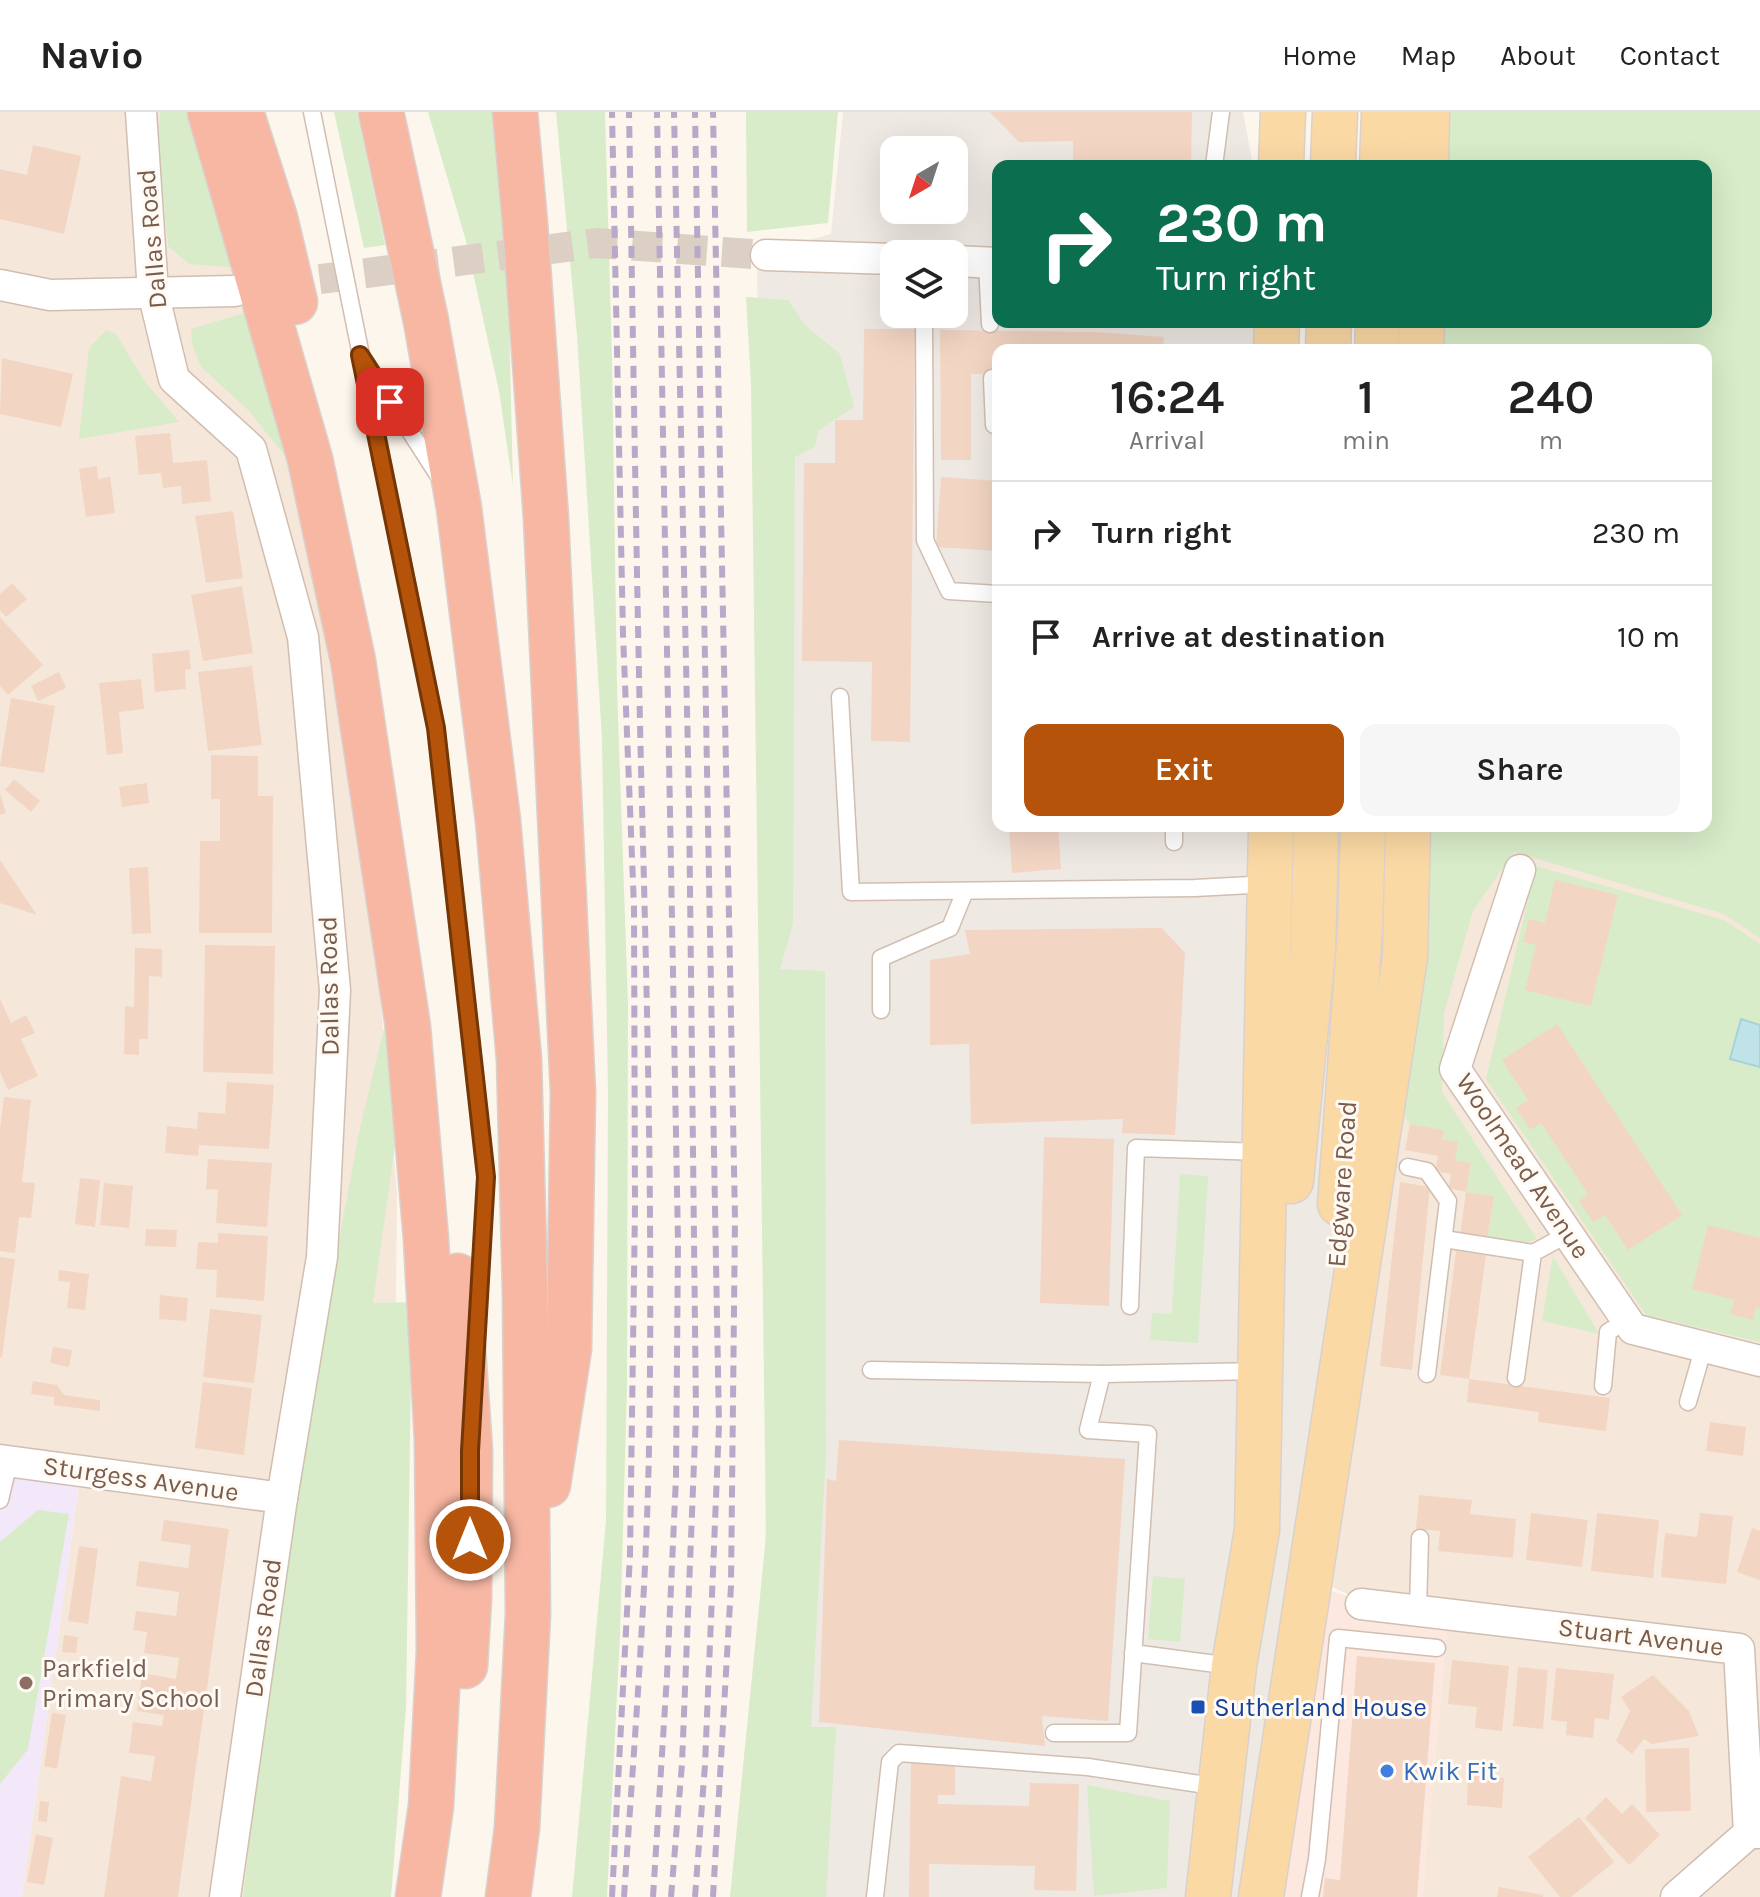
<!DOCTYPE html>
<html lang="en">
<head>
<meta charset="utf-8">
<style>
  body { margin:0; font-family:Karla,sans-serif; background:#f6f6f6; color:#222; height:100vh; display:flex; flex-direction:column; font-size:30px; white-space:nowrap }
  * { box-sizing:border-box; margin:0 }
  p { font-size:26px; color:#767676 }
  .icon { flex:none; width:44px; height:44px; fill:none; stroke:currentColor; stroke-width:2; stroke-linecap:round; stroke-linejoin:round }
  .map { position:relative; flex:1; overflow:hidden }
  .side { position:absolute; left:992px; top:232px; width:720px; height:488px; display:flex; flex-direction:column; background:#fff; border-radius:16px; box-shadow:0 8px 32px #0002 }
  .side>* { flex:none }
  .hud { position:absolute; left:992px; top:48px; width:720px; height:168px; border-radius:16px; box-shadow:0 8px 32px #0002; background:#0b6e4f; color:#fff; overflow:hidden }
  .needle { width:52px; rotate:219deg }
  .controls { position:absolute; left:880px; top:24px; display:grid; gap:16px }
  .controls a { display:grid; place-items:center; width:88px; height:88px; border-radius:16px; background:#fff; box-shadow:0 8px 32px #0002; font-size:40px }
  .pin { position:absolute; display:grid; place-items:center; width:68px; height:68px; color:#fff; margin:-34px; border-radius:16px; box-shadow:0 4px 12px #0006 }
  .me { position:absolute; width:88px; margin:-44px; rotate:0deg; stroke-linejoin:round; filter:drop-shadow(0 0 6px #0008) }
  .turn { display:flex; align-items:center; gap:28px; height:168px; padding:0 32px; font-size:36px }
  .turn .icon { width:104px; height:104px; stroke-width:2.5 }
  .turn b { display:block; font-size:56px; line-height:68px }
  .eta { display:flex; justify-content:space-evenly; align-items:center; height:136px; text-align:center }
  .eta b { font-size:48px; font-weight:600; line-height:56px }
  .cta { display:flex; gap:16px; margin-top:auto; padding:16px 32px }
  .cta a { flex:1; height:92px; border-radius:16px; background:#b45309; color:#fff; font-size:32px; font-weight:600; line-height:92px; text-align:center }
  .cta a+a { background:#f6f6f6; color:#222 }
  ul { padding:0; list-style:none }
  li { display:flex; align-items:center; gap:24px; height:104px; padding:0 32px; border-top:2px solid #e0e0e0 }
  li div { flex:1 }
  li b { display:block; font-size:30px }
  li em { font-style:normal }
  header { display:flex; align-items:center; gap:48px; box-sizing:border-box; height:112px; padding:0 40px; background:#fff; border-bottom:2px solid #e0e0e0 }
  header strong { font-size:38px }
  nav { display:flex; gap:44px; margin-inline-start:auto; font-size:28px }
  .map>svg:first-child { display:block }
  .residential { fill:#f5e8da }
  .commercial { fill:#fde8e0 }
  .industrial { fill:#efe9e4; fill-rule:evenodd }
  .education { fill:#f3e8fa }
  .green { fill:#d8ecc9 }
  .water { fill:#bfe3e8; stroke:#a5d3da; stroke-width:2 }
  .building { fill:#f3d5c3 }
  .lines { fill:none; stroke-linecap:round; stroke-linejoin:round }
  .minor-tunnel { stroke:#dcd0c4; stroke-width:30; stroke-dasharray:30 15; stroke-linecap:butt }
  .service-casing { stroke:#d1beb0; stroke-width:19 }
  .minor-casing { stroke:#d1beb0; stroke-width:33 }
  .primary-casing { stroke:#dad1cd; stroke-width:47 }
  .motorway-casing { stroke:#dad1cd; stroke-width:47 }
  .service { stroke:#fff; stroke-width:16 }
  .minor { stroke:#fff; stroke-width:30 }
  .primary { stroke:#fbd9a5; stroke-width:44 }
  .motorway { stroke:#f7b7a3; stroke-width:44 }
  .rail { stroke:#b9a8c9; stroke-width:6; stroke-dasharray:12 8; stroke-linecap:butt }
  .route-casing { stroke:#753606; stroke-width:20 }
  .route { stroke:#b45309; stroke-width:14 }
  .education-dot { fill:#8d6e63; stroke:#fffaf3; stroke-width:3 }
  .transit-dot { fill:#1a4fb4; stroke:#fffaf3; stroke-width:3 }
  .shop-dot { fill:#3f7fe0; stroke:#fffaf3; stroke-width:3 }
  .labels { text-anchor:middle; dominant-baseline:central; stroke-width:6; stroke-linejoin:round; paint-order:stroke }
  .street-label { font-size:26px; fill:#7a5c4d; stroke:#fffaf3 }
  .education-label { font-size:26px; fill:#785e54; stroke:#fffaf3; text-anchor:start }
  .transit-label { font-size:26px; fill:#164399; stroke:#fffaf3; text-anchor:start }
  .shop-label { font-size:26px; fill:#366cbe; stroke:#fffaf3; text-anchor:start }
</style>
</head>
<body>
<header>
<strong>Navio</strong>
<nav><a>Home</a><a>Map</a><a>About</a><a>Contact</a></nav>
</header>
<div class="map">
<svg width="1760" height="1785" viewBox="0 0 1760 1785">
  <rect width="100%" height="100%" fill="#fdf6ec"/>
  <g class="residential">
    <path d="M0,0H192L298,378L373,800L397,1080L395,1285L390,1389L389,1785H22L81,1358L0,1350Z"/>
    <path d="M1464,714L1760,801V1785H1423L1369,1492L1311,1465L1404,845Z"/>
  </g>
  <path class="commercial" d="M1318,1475L1370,1491L1449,1501L1423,1785H1274Z"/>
  <path class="industrial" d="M843,0H1243L1253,54H998V210H1282L1287,238H998V714H1376L1403,862L1260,1785H749L765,1488L769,1039L757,143L831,122ZM894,38H954V98H894ZM894,142H954V202H894Z"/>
  <path class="education" d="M0,1348L81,1357L22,1785H0Z"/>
  <g class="green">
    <path d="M160,0H194L240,156L189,152L168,134L158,30Z"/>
    <path d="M334,0H357L385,133L364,136Z"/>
    <path d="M428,0H494L508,164L513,374L499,279L466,129Z"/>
    <path d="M556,0H605L612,247L617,575L628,893L627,1275L620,1522L607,1785H572L606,1409L608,981L602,627L577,223Z"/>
    <path d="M746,0H838L828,111L747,120Z"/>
    <path d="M1428,0H1760V826L1724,802L1514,740L1473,799L1444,901L1442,980L1537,1127L1519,1134L1487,1128L1494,1084L1466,1080L1471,1051L1455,1048L1442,1027L1444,1018L1410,1012L1384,974L1410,714H1706V238H1422L1423,210H1706V54H1426Z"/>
    <path d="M746,185L788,188L805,213L840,242L854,295L818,319L815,335L795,345L793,812L780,857L825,859L826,1341L811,1615H836L826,1785H730L766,1424L751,272Z"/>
    <path d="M251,199L269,250L285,344L249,299L201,255L192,232L191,217Z"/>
    <path d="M106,218L116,222L144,268L179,310L79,327L89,236Z"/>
    <path d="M1536,754L1724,808L1760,832V1230L1646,1203L1486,967Z"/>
    <path d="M385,912L396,1026L373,1191L412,1190L406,1596L391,1785H243L291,1383L360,1016Z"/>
    <path d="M1180,1062L1208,1064L1198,1231L1150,1228L1152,1201L1172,1202Z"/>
    <path d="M1553,1144L1599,1222L1542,1209Z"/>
    <path d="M38,1398L69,1402L28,1637L0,1672V1430Z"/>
    <path d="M1153,1464L1185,1467L1180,1530L1148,1527Z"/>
    <path d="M1087,1673L1170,1689L1167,1776L1094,1784Z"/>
  </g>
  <path class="water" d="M1741,907L1760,913V955L1730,947Z"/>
  <g class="building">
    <path d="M990,0H1192L1191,54H1073V29L1019,30Z"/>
    <path d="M33,33L81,44L64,122L0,107V57L27,63Z"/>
    <path d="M864,217H915L910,630L871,629L872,550L802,549L804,351H835V308H863Z"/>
    <path d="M940,218L1094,220L1164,225L1163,238H998V262H971V348H941Z"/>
    <path d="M2,246L73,262L61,315L0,302Z"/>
    <path d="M170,321L173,351L207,348L211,389L182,392L181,374L163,376L161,361L139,363L135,324Z"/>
    <path d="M97,354L98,367L110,365L115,401L86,405L79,357Z"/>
    <path d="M941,365L998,369V439L936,435Z"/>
    <path d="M233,399L243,466L206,471L195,404Z"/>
    <path d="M12,471L27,487L6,505L0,498V482Z"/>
    <path d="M242,474L253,541L203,549L191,483Z"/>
    <path d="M0,505L43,553L8,583L0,574Z"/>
    <path d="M189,538L191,557L185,558L186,577L155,580L152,542Z"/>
    <path d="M252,554L262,633L208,639L198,560Z"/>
    <path d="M59,560L66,576L38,589L31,574Z"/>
    <path d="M141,567L144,597L119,600L123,641L107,643L99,571Z"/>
    <path d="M11,586L55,594L44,661L0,654Z"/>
    <path d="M211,643L258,644V684H273L272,821H199L200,729H220V687H211Z"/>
    <path d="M14,667L40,689L31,700L5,678Z"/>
    <path d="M147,671L149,691L122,695L119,675Z"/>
    <path d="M0,681L6,701L0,703Z"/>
    <path d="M1009,714H1058L1061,757L1012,761Z"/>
    <path d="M0,748L37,803L0,791Z"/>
    <path d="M148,755L151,821L132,822L129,756Z"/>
    <path d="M1555,768L1618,783L1591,894L1525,878L1536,833L1523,830L1529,807L1545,811Z"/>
    <path d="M1162,816L1185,841L1175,1023L1122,1021L1123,1007L971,1012L969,932L930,933V848L970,842L965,818Z"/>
    <path d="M205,833L275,834L273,962L203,960Z"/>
    <path d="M135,836L162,837V865L149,864L148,927H139V943L124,942L125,894L134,895Z"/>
    <path d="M0,887L11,911L26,903L35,921L21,927L38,964L8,978L0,960Z"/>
    <path d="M1557,912L1682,1103L1628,1138L1605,1103L1593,1110L1579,1089L1588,1082L1541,1011L1530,1018L1516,996L1528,988L1502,948Z"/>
    <path d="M227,970L274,973L269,1037L199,1033L198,1044L165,1041L167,1014L197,1017L198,1000L225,1002Z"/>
    <path d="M4,985L31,988L22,1070L35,1071L31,1106L19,1105L15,1141L0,1139V1016Z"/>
    <path d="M1410,1012L1444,1018L1442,1027L1458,1030L1455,1048L1471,1051L1466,1080L1494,1084L1487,1128L1460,1124L1466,1080L1449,1076L1451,1062L1435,1059L1438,1044L1405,1038Z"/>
    <path d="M1044,1025L1114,1027L1109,1194L1040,1191Z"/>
    <path d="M208,1047L272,1051L267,1115L216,1111L218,1078L206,1077Z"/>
    <path d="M80,1066L100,1068L95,1115L75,1112Z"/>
    <path d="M1400,1070L1430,1075L1412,1258L1380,1254Z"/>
    <path d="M104,1071L133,1074L129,1116L100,1113Z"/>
    <path d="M1708,1113L1760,1126V1196L1756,1195L1753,1208L1730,1202L1734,1188L1692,1177Z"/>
    <path d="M146,1117L177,1118L176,1135L145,1134Z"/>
    <path d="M218,1121L268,1124L264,1189L216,1185L217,1158L196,1157L198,1130L218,1131Z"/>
    <path d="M1456,1139L1486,1143L1469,1267L1440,1263Z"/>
    <path d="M0,1145L15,1147L2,1245H0Z"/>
    <path d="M59,1158L89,1162L85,1198L67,1196L70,1170L58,1169Z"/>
    <path d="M160,1183L188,1186L186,1209L159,1207Z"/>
    <path d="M210,1197L262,1203L254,1271L203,1265Z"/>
    <path d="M53,1235L72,1238L69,1255L50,1251Z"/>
    <path d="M1469,1267L1610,1286L1606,1319L1538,1310L1539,1300L1467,1290Z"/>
    <path d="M33,1269L57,1273L64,1283L100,1288V1299L54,1293V1285L31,1282Z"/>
    <path d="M203,1270L252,1276L244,1343L195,1336Z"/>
    <path d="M1710,1310L1746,1315L1743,1344L1706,1339Z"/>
    <path d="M839,1328L1125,1347L1108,1609L1042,1604L1045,1634L819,1610L827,1367L836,1369Z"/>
    <path d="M1419,1383L1472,1388L1470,1402L1516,1407L1513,1446L1438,1439L1440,1419L1416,1417Z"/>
    <path d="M1531,1401L1588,1408L1582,1455L1526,1448Z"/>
    <path d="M1597,1401L1659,1408L1653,1466L1591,1459Z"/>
    <path d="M1700,1401L1733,1404L1726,1472L1661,1465L1665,1421L1697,1425Z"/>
    <path d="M164,1408L229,1417L178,1785H104L121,1664L151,1669L155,1644L129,1641L133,1610L162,1614L164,1603L137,1599L142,1561L176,1567L179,1546L144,1541L147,1520L133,1518L136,1499L176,1504L179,1480L136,1474L139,1449L188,1456L191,1433L161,1429Z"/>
    <path d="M1752,1416L1760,1419V1468L1737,1460Z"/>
    <path d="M79,1434L98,1437L88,1512L68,1509Z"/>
    <path d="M64,1523L78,1525L76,1541L62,1540Z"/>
    <path d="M1357,1544L1435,1551L1417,1785H1323L1325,1766L1340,1768Z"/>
    <path d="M1452,1548L1509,1554L1502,1619L1475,1616L1477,1595L1448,1592Z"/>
    <path d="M1518,1555L1548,1558L1543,1617L1513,1614Z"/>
    <path d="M1556,1556L1614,1562L1609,1608L1595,1606L1593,1626L1566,1623L1567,1610L1551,1608Z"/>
    <path d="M1653,1563L1689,1599L1699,1624L1652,1632L1644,1627L1632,1642L1616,1629L1630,1599L1621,1585Z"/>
    <path d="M52,1601L66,1603L57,1657L44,1654Z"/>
    <path d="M1689,1636L1691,1699L1646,1700L1645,1637Z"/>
    <path d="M911,1650L955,1651V1683H938V1692L1029,1694L1030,1671L1079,1672L1076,1779L1034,1778L1035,1754L929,1752V1785H909Z"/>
    <path d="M1468,1663L1504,1666L1502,1696L1467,1693Z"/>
    <path d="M1606,1685L1622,1702L1632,1692L1660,1723L1629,1753L1585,1706Z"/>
    <path d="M40,1689L49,1690L47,1710L38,1709Z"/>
    <path d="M1579,1705L1614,1750L1571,1785H1560L1528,1745Z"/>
    <path d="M36,1722L53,1726L44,1773L27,1770Z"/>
    <path d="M1499,1775L1543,1783V1785H1497Z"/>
  </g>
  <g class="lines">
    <path class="minor-tunnel" d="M275,173L597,131L766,143"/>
    <g class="service-casing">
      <g id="service">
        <path d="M312,0L436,616L486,1065L479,1183"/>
        <path d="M1214,54L1221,0"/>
        <path d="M987,151L990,212"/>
        <path d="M924,202L925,428L949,479L998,482"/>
        <path d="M366,251L440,366"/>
        <path d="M992,266L994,313H998"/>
        <path d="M840,585L851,780L1195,776L1270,772"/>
        <path d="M1174,714V730"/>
        <path d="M881,898V846L950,816L965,779"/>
        <path d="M1408,1055L1427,1059L1448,1089L1427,1262"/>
        <path d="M1444,1127L1533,1141"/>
        <path d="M1130,1194L1136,1036L1263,1040"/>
        <path d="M871,1258L1102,1262L1088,1318L1148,1322L1128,1621H1054"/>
        <path d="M1102,1262L1260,1259"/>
        <path d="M1516,1266L1533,1141L1568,1122"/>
        <path d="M1603,1274L1608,1220L1627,1208"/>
        <path d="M1688,1290L1704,1234"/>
        <path d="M0,1388L9,1350"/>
        <path d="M1418,1497L1420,1426"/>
        <path d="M1133,1541L1231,1554"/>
        <path d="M875,1785L890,1650L899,1641L1088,1655L1219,1675"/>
        <path d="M1310,1785L1317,1747L1338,1526L1437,1536"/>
      </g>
    </g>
    <g class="minor-casing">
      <g id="minor">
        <path d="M141,0L153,180L174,267L251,337L303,525L335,878L322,1145L282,1386L225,1785"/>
        <path d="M766,143L894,147"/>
        <path d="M954,149L998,151"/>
        <path d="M0,173L50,183L235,179"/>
        <path d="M1520,758L1455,957L1633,1217L1760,1249"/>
        <path d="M0,1348L282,1386"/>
        <path d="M1361,1492L1739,1537L1749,1721H1760"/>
        <path d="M1676,1785L1749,1721"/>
      </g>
    </g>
    <g class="primary-casing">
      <g id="primary">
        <path d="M1281,54L1283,0"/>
        <path d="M1333,54L1335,0"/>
        <path d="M1382,54L1384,0"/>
        <path d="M1426,54L1427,0"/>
        <path d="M1276,238L1277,210"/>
        <path d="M1328,238L1329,210"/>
        <path d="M1377,238L1378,210"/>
        <path d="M1421,238L1422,210"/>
        <path d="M1291,1069L1313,840L1316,714"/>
        <path d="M1340,1092L1360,819L1363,714"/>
        <path d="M1208,1785L1234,1554L1257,1418L1271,714"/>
        <path d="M1261,1785L1405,845L1408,714"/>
      </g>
    </g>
    <g class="motorway-casing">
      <g id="motorway">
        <path d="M210,0L310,347L353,549L408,915L426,1127L437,1328L439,1539L431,1694L418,1785"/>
        <path d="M241,0L275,106L295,190"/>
        <path d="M381,0L426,209L459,396L498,709L519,947L525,1181L528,1502L517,1716L508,1785"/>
        <path d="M515,0L525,111L546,406L573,981L569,1237L548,1373"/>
        <path d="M458,1164L470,1339L469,1487L465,1554"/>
      </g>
    </g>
    <use href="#service" class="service"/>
    <use href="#minor" class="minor"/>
    <use href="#primary" class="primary"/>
    <use href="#motorway" class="motorway"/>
    <g class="rail">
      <path d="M612,1785L630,1443L635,1095L634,795L623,522L612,0"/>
      <path d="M624,1785C634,1636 646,1486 649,1337C653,1110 647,882 641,655C636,437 633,218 629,0"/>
      <path d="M653,1785L667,1563L676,1365L678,1130L657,0"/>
      <path d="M671,1785L682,1652L696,1301L689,688L674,0"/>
      <path d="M695,1785L705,1653L719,1313L695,0"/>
      <path d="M713,1785L731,1474L735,1106L713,0"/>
    </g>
  </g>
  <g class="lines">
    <g class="route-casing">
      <path id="route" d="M390,290L360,243L436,616L486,1065L470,1339V1428"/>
    </g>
    <use href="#route" class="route"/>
  </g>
  <circle class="education-dot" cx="26" cy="1571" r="8"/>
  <rect class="transit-dot" x="1190" y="1587" width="16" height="16" rx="4"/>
  <circle class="shop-dot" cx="1387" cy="1659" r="8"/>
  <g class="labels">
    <g class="street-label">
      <text transform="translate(152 127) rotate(-95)">Dallas Road</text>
      <text transform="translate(329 874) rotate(-91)">Dallas Road</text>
      <text transform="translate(1523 1054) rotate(56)">Woolmead Avenue</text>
      <text transform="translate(1342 1072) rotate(-86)">Edgware Road</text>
      <text transform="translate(141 1367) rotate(8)">Sturgess Avenue</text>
      <text transform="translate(263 1516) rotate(-82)">Dallas Road</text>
      <text transform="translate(1641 1525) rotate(7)">Stuart Avenue</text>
    </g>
    <g class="education-label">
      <text x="42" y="1556">Parkfield<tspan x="42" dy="30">Primary School</tspan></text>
    </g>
    <g class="transit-label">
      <text x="1214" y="1595">Sutherland House</text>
    </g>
    <g class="shop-label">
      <text x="1403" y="1659">Kwik Fit</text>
    </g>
  </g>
</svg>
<div class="controls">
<a><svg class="needle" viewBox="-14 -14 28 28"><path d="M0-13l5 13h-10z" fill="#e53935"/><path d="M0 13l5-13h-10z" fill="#767676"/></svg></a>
<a><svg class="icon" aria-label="layers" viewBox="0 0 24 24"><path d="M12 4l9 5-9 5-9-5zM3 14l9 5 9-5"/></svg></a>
</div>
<div class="pin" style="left:390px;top:290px;background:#d93025"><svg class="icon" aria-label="arrive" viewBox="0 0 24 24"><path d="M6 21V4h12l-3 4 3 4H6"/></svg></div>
<svg class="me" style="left:470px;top:1428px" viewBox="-20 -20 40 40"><circle r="17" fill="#b45309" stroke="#fff" stroke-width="3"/><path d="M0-11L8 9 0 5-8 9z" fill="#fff"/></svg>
<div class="hud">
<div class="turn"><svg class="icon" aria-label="right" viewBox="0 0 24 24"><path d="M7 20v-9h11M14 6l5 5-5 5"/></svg><div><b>230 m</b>Turn right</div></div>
</div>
<section class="side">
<div class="eta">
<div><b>16:24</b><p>Arrival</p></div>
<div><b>1</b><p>min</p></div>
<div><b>240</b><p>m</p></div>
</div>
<ul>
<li><svg class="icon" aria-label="right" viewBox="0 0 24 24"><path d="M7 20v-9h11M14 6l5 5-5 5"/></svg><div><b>Turn right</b></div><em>230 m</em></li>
<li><svg class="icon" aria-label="arrive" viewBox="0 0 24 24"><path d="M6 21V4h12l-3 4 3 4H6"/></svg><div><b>Arrive at destination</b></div><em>10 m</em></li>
</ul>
<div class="cta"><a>Exit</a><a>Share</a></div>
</section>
</div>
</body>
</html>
